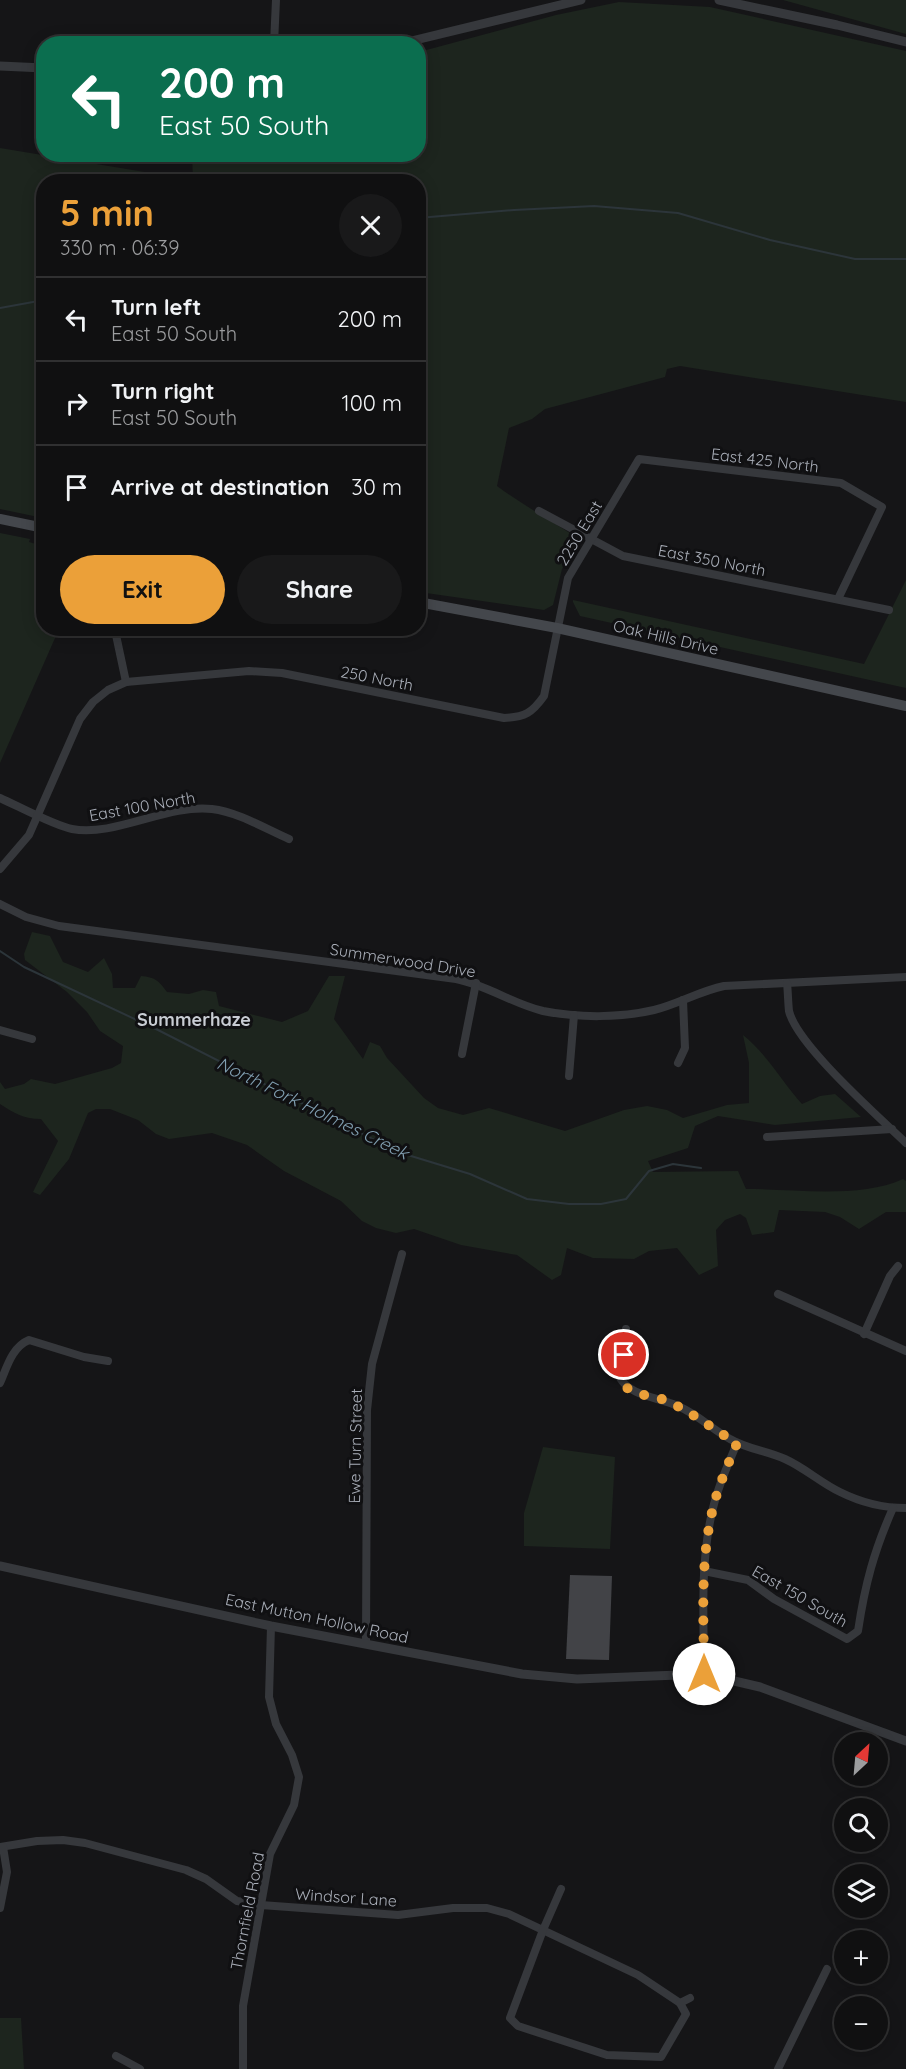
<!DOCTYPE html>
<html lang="en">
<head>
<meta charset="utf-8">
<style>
  body { margin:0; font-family:Quicksand,sans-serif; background:#19191a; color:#f1f3f6; height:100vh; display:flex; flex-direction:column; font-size:22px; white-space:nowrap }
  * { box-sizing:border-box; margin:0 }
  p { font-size:20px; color:#9c9d9f }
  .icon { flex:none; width:33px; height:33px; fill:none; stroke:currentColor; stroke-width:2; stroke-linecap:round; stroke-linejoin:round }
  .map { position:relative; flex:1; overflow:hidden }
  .side { position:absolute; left:36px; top:174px; width:390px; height:462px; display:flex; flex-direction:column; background:#101011; border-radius:24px; box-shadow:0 3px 15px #0003,0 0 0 2px #303031 }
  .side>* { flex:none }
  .banner { position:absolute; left:36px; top:36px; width:390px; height:126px; border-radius:24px; box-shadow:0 3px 15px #0003,0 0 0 2px #303031; background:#0b6e4f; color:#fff; overflow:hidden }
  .needle { width:39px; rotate:26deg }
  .controls { position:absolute; left:834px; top:1732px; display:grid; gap:12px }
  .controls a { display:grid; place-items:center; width:54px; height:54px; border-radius:50%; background:#101011; box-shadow:0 3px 15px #0003,0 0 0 2px #303031; font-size:30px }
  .pin { position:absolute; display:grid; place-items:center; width:51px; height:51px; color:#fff; margin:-26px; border:3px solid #fff; border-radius:50%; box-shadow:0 2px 6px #0007 }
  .me { position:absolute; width:66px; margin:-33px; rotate:0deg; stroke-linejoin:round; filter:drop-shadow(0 0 4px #0008) }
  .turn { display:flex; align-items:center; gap:21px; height:126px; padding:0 24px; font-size:27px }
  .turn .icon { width:78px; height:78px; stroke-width:2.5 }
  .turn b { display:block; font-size:42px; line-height:51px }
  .round { display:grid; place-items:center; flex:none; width:63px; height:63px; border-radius:32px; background:#19191a }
  .head { display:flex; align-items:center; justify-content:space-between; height:102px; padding:0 24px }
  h1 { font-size:36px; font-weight:700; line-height:45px; color:#eba039 }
  .button { display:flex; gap:12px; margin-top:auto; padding:12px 24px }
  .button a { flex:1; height:69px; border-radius:36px; background:#eba039; color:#111; font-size:24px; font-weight:700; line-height:69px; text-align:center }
  .button a+a { background:#19191a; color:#f1f3f6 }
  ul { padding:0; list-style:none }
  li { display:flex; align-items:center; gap:18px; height:84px; padding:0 24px; border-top:2px solid #303031 }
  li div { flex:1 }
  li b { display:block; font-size:22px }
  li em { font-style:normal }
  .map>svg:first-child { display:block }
  .green { fill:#1d251e }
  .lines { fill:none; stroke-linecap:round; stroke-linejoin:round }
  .stream { stroke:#2c353a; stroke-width:2 }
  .building { fill:#424347 }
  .minor { stroke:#36383c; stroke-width:8 }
  .tertiary { stroke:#36383c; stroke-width:9 }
  .secondary { stroke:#44474c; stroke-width:10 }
  .route { stroke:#eba039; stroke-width:10; stroke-dasharray:0 18 }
  .labels { text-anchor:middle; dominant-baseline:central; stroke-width:6; stroke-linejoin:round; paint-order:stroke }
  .street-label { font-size:16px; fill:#a8adb7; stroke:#101012 }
  .neighbourhood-label { font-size:18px; font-weight:bold; fill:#c8ccd3; stroke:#101012 }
  .water-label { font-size:18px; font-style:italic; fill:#809eb0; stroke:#101012 }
</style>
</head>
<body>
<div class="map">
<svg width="906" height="2069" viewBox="0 0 906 2069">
  <rect width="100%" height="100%" fill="#151517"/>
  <g class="green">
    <path d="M783,0H906V34Z"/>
    <path d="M619,2L710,7L906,51V402L680,366L667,369L665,377L545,409L532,419L509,428L497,486C523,505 550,520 576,537L577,545L562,569L553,605L544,610L419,592L418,182H44L43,518L0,509V148L193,180L192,155L418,154L419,52L556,15Z"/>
    <path d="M0,533L30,539L29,542L43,546L44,628L59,629L0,763Z"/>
    <path d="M906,580V688L580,616L573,602V600L864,664Z"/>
    <path d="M32,932L50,936L63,962L88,972L104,958L112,974L113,988H135L141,976C155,977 159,981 167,992L189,994L203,990L216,992L219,1006L282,1022L308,1011L329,976H345L334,1019L363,1059L370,1042L380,1046L387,1058L424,1098L438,1108L463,1115L489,1108L565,1131L624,1110L647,1106L667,1110L683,1118L727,1105L749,1103V1063L743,1035C767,1054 782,1082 802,1104L820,1096L835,1094L861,1117L775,1125L718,1116L695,1126L688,1148L648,1161L653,1172L738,1171L746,1189C793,1189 860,1199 903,1179L906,1181V1212H886L859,1229L840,1217L825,1212L779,1210L774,1232L752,1235L746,1218L740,1214L725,1220L716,1230L718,1266L699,1275L677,1248L649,1251L634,1259L593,1258L567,1248L561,1275L552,1280L517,1255L461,1245L414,1229L396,1233L376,1228L362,1221L341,1201L284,1171L247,1145L212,1133L169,1139L156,1134L138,1120L110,1109H96L88,1113L69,1159L40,1195L33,1192L58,1141L41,1119C24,1119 14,1113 0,1104V1082L5,1089L24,1084L31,1079L55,1084L112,1068L121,1063L123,1046L100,1031L87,1012L67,992L25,960L24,954Z"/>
    <path d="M543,1447L615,1457L610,1549L524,1546V1513Z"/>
    <path d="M0,2018H21L24,2069H0Z"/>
  </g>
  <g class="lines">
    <g class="stream">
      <path d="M418,218L514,210L594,206L678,213L770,240L855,259H906"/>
      <path d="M0,308L44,300"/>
      <path d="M0,951L24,967L158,1030L398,1152L470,1174L527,1199L569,1204H601L626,1199L649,1171L673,1164L701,1168"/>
    </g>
  </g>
  <path class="building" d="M570,1575L612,1576L609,1660L566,1659Z"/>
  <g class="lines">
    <g class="minor">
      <path d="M274,44L276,0"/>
      <path d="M539,511L623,556L889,610"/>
      <path d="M116,635L126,682"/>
      <path d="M0,798C18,806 55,826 72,829C115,837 167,804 212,809C238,812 266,829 289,839"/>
      <path d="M0,869L29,835L80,719L93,702L108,690L126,682L249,671L282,673L504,718C525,717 532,713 544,696L568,578L639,459L841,483L882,507L838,599"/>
      <path d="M0,904L26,917L59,926L456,979C487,985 513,1004 543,1011C578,1018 620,1018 654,1010C678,1004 700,991 724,986L906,977"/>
      <path d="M787,983C788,992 788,1002 789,1011C797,1045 878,1116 906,1143"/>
      <path d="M0,1030L32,1039"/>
      <path d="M462,1054L476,983"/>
      <path d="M678,1063L685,1048L683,1000"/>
      <path d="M569,1076L574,1015"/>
      <path d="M767,1137L892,1129"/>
      <path d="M778,1294L906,1351"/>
      <path d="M626,1329L627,1343L620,1378C631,1397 660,1397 680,1407C698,1415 712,1429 730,1439C747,1449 767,1451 785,1459C805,1468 821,1483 840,1492C860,1502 884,1508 906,1508"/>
      <path d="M864,1334L890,1276L898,1266"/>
      <path d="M0,1383C7,1367 12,1347 29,1340L84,1357L108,1361"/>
      <path d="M704,1571L748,1580L774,1599L847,1639L858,1631C865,1584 874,1551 893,1508"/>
      <path d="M366,1643L367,1410L372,1364L402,1254"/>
      <path d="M704,1674C704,1622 700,1568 711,1517C716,1491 727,1467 737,1443"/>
      <path d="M0,1847L37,1841L63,1840L85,1843L186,1870L206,1879L237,1901L261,1905L398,1915L453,1908H487L509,1914L638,1975L680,2003"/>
      <path d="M561,1889L543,1930L510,2018L518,2026L607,2055L661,2057L686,2014L680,2003L690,1998"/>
      <path d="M0,1908L7,1872L3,1847"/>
      <path d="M116,2056L140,2069"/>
      <path d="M243,2069V2006L270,1854L294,1805L299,1777L292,1755L276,1724L269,1697L271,1626"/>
      <path d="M778,2069L827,1969"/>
    </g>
    <g class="tertiary">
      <path d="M719,0L837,25L906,42"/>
      <path d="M399,44L581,0"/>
      <path d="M0,66L44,68"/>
      <path d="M0,1566L271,1626L522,1674L577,1679L704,1674L760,1687L906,1741"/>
    </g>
    <g class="secondary">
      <path d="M0,519L44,528"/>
      <path d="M418,602L557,628L906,706"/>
    </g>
  </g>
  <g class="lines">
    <path class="route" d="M624,1355C621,1365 617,1378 625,1386C634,1396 653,1395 664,1400C691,1411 712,1429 737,1443C727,1467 716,1491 711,1517C700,1568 704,1622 704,1674"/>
  </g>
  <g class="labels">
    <g class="street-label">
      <text transform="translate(765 460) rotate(7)">East 425 North</text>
      <text transform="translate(579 533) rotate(-59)">2250 East</text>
      <text transform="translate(712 560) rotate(11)">East 350 North</text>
      <text transform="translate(666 637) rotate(13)">Oak Hills Drive</text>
      <text transform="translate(377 678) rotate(11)">250 North</text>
      <text transform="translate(142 806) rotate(-10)">East 100 North</text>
      <text transform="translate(403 960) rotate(9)">Summerwood Drive</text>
      <text transform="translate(355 1446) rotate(-89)">Ewe Turn Street</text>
      <text transform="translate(800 1596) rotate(30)">East 150 South</text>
      <text transform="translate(317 1618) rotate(12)">East Mutton Hollow Road</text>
      <text transform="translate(346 1897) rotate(4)">Windsor Lane</text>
      <text transform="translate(247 1911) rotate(-79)">Thornfield Road</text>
    </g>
    <g class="neighbourhood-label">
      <text x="194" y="1019">Summerhaze</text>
    </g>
    <g class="water-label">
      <text transform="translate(313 1108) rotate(26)">North Fork Holmes Creek</text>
    </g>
  </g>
</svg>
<div class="controls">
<a><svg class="needle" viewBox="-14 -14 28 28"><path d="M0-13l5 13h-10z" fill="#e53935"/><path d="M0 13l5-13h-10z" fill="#9c9d9f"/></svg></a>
<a><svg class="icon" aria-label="search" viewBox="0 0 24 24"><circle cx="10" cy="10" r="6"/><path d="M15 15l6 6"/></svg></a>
<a><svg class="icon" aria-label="layers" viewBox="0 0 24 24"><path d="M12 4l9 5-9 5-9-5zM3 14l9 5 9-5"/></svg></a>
<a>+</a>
<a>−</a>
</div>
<div class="pin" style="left:624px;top:1355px;background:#d93025"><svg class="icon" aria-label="arrive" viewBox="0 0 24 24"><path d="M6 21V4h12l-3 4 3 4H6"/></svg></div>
<svg class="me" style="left:704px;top:1674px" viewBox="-20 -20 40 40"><circle r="19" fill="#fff"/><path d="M0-13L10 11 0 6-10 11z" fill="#eba039"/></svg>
<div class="banner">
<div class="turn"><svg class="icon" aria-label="left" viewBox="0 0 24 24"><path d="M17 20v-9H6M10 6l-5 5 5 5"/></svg><div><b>200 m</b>East 50 South</div></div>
</div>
<section class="side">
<div class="head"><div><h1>5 min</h1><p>330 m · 06:39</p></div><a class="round"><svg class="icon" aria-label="close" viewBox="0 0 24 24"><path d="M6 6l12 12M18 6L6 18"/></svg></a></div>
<ul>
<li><svg class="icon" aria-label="left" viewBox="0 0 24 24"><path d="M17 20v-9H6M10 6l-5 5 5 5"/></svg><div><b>Turn left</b><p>East 50 South</p></div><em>200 m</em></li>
<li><svg class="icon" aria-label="right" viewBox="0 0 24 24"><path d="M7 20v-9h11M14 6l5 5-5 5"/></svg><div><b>Turn right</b><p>East 50 South</p></div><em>100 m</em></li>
<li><svg class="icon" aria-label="arrive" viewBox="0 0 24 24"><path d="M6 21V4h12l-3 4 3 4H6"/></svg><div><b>Arrive at destination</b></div><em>30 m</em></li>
</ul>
<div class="button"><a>Exit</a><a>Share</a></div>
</section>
</div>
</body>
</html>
